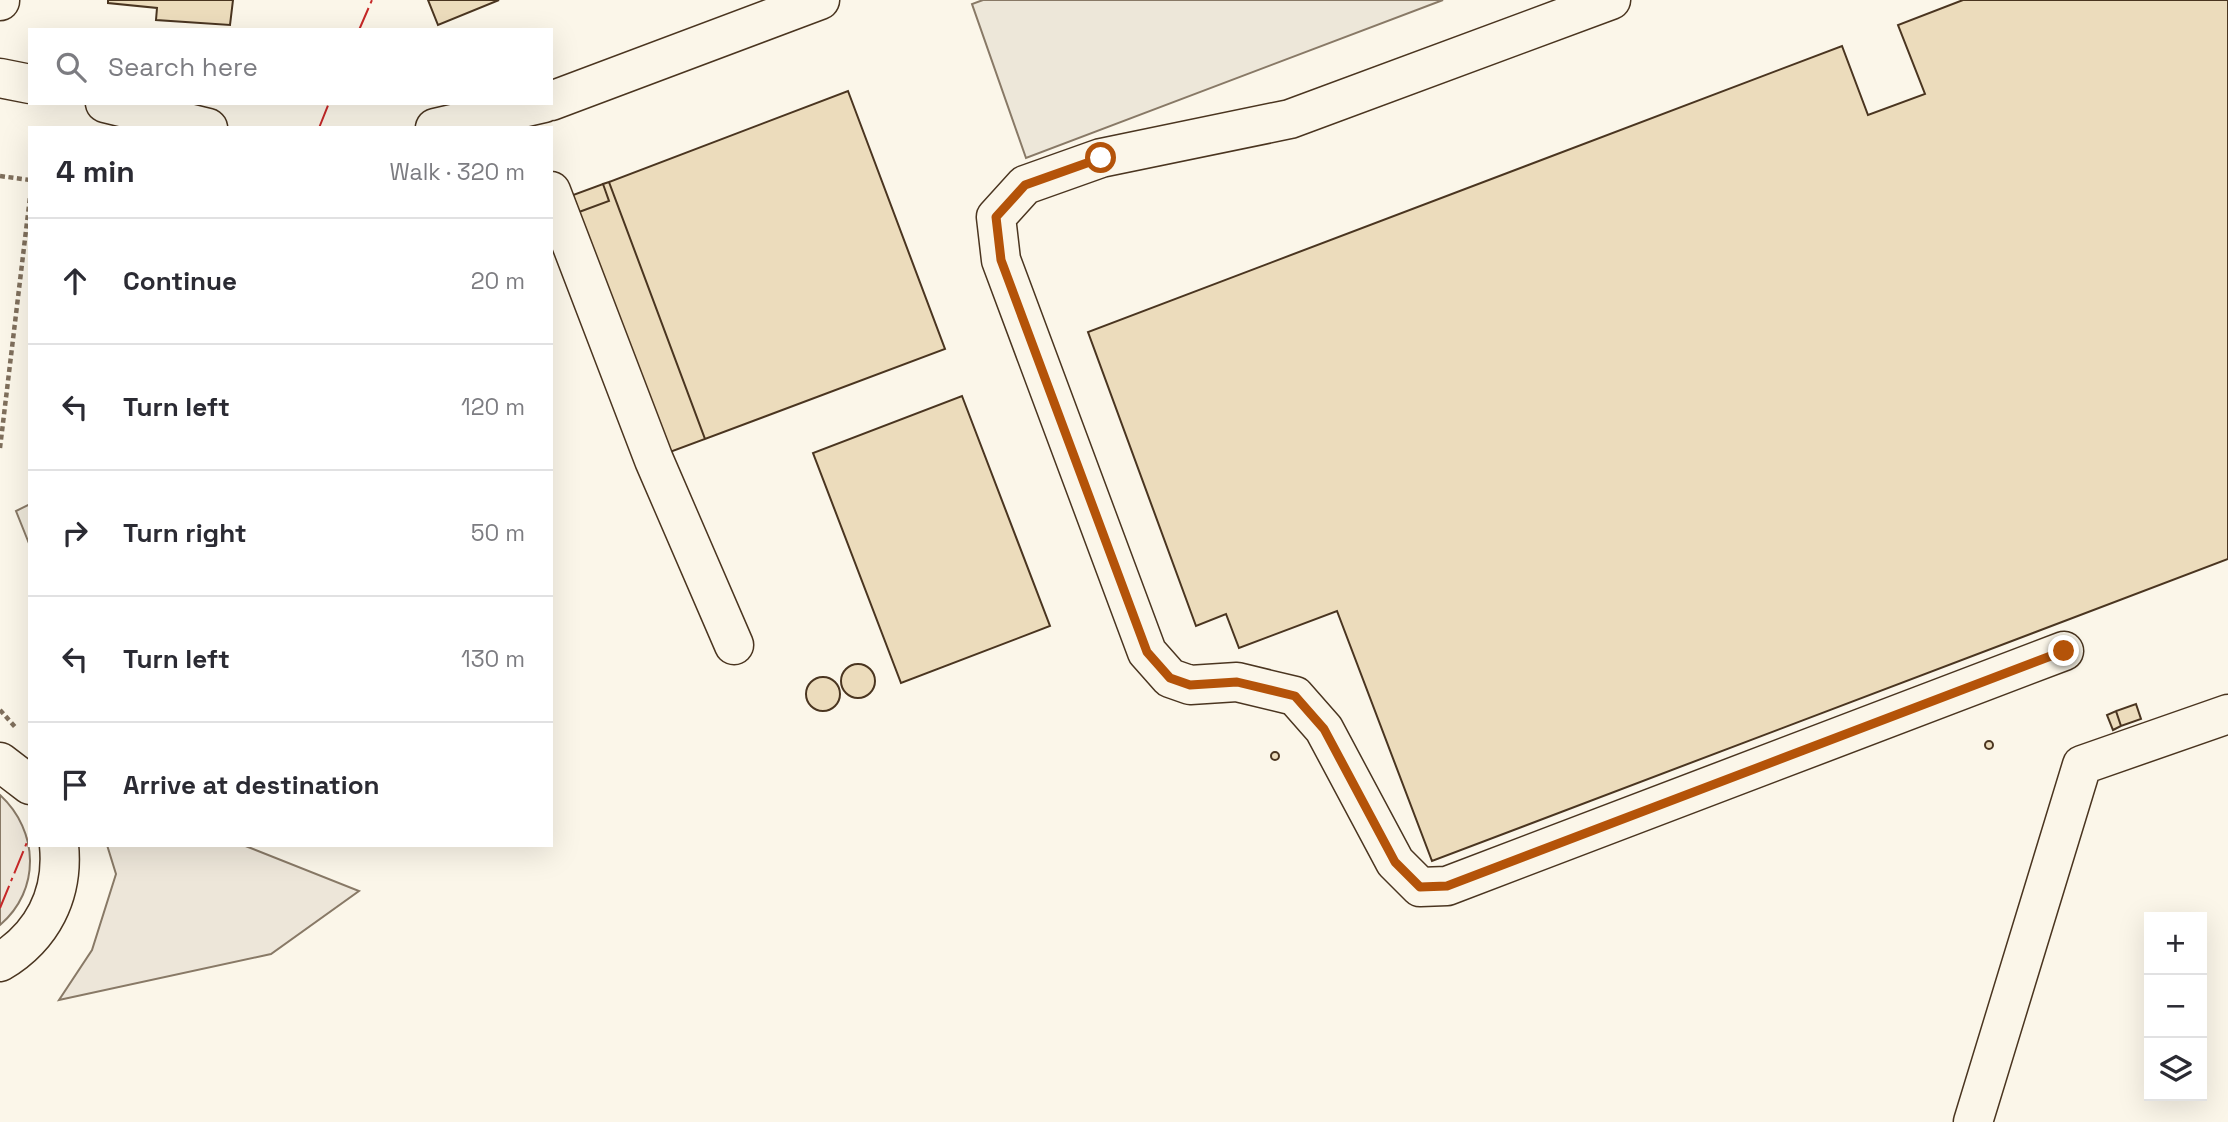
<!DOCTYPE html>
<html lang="en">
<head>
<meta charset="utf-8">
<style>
  body { margin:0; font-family:"Space Grotesk",sans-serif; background:#f2f2f3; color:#2b2b33 }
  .controls { position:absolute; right:21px; bottom:21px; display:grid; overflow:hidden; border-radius:0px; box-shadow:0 7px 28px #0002 }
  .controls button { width:63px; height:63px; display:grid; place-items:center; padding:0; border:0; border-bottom:2px solid #e1e1e2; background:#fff; color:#2b2b33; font:35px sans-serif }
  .stop { position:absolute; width:21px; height:21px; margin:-16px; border:5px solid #b45309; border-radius:50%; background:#fff }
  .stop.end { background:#b45309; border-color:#fff; box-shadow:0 2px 7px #0008 }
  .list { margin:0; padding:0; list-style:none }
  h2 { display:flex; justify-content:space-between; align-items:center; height:91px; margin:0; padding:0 28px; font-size:30px }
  h2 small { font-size:23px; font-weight:400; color:#7c7c81 }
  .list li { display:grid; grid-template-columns:46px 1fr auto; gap:21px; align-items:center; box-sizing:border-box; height:126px; padding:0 28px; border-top:2px solid #e1e1e2 }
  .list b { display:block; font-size:26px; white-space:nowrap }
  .list em { font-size:23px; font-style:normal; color:#7c7c81 }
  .icon { flex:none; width:38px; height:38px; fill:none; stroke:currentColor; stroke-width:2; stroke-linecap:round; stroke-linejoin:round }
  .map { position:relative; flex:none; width:2228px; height:1122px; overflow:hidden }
  .search { position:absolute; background:#fff; box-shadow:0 7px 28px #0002; left:28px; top:28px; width:525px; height:77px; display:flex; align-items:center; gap:18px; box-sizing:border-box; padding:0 24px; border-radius:0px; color:#7c7c81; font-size:26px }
  .panel { position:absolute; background:#fff; box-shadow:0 7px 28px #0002; left:28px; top:126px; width:525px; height:721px; border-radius:0px }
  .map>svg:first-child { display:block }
</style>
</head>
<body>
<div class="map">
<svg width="2228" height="1122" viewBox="0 0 2228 1122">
  <rect width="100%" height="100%" fill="#fbf6e9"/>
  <path fill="#ede6d9" stroke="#887966" stroke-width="2" d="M0,795C39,831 41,890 0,925Z
    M107,845H243L359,891L271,954L59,1000L92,950L116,874Z"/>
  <path fill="#ede7d9" stroke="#887966" stroke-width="2" d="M983,0H1443L1026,158L972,4Z
    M30,504V546L16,511Z"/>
  <path fill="#ecdcbc" stroke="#4a3520" stroke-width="2" d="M108,0H233L230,25L156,20L157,8L108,3Z
    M428,0H499L438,25Z
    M1963,0H2228V559L1432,861L1337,611L1239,648L1226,614L1196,626L1088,332L1842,46L1868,115L1925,94L1898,25Z
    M848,91L945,349L705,439L609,182Z
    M609,182L705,439L670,452L579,212L609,201L603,184Z
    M603,184L609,201L579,212L573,195Z
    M962,396L1050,626L901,683L813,453Z
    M841 681a17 17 0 1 1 34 0a17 17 0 1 1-34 0Z
    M806 694a17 17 0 1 1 34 0a17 17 0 1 1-34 0Z
    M2136,704L2141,719L2121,726L2116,711Z
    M2116,711L2121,726L2113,730L2107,715Z
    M1985 745a4 4 0 1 1 8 0a4 4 0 1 1-8 0Z
    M1271 756a4 4 0 1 1 8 0a4 4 0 1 1-8 0Z"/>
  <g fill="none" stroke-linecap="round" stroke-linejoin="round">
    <g stroke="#4a3520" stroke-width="41">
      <path id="minor" d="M1611,0L1290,119L1101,158L1025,185L996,217L1001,260L1147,652L1170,678L1190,685L1237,682L1295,696L1324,729L1395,862L1420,887L1447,886L2064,651
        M0,1V0
        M0,78L30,84
        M551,101L820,0
        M105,103L208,128
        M435,128L544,103
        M551,191L654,460L734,645
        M0,762L30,785
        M0,962C42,937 64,895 59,845
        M1973,1122L2082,765L2228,714"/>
    </g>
    <path stroke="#7f6f5c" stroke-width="4.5" stroke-dasharray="5 3.5" stroke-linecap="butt" d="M0,176L30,180
      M0,448L30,197
      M0,710L17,729"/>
    <use href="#minor" stroke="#fbf6e9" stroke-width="38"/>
    <path stroke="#c62828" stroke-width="2" stroke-dasharray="24 5 3.5 5" stroke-linecap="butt" d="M359,30L372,0
      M319,128L329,103
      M0,908L30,835"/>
  </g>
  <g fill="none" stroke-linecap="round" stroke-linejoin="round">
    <path stroke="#b45309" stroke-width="9" d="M1101,158L1025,185L996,217L1001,260L1147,652L1170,678L1190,685L1237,682L1295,696L1324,729L1395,862L1420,887L1447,886L2064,651"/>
  </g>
</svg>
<div class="controls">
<button>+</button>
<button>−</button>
<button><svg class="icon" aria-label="layers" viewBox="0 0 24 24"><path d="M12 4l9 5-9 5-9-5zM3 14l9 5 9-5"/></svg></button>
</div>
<div class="stop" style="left:1101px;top:158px"></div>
<div class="stop end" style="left:2064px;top:651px"></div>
<div class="search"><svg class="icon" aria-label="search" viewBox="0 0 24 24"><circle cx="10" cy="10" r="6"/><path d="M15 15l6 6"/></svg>Search here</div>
<section class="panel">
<h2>4 min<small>Walk · 320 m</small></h2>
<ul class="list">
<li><svg class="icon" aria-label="ahead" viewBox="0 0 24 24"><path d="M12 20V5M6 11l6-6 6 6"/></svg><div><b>Continue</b></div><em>20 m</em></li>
<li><svg class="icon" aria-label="left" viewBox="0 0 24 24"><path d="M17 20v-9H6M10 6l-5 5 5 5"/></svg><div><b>Turn left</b></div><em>120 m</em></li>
<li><svg class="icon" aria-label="right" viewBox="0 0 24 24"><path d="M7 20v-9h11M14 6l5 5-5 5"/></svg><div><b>Turn right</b></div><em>50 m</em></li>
<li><svg class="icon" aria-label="left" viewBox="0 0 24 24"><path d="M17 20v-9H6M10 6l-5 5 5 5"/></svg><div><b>Turn left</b></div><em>130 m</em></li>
<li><svg class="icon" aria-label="arrive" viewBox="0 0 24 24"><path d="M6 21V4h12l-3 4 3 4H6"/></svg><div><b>Arrive at destination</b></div></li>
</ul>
</section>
</div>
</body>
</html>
